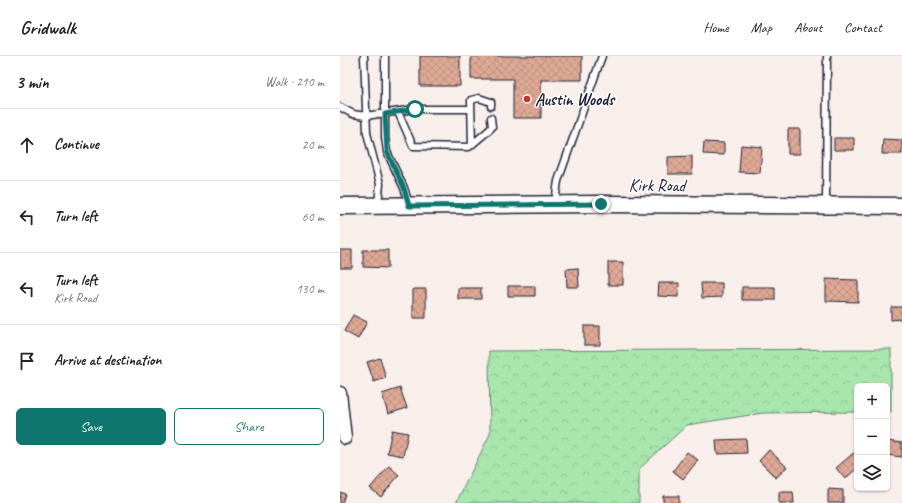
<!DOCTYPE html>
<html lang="en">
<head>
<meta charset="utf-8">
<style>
  body { margin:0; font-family:Caveat,sans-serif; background:#f2f2f2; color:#222 }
  .controls { position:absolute; right:12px; bottom:12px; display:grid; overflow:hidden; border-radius:6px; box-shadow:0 1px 3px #0004 }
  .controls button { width:36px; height:36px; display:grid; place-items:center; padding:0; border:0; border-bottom:1px solid #e0e0e0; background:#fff; color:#222; font:20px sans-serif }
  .stop { position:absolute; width:12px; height:12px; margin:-9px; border:3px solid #0f766e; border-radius:50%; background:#fff }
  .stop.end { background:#0f766e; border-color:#fff; box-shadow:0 1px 4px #0008 }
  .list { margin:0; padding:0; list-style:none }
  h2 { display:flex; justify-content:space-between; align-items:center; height:52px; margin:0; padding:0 16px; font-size:17px }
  h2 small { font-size:13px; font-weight:400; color:#767676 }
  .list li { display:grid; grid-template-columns:26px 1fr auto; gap:12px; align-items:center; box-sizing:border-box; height:72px; padding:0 16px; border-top:1px solid #e0e0e0 }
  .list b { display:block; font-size:15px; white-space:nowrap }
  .list p { margin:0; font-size:13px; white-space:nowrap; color:#767676 }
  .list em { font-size:13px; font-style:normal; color:#767676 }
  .actions { display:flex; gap:8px; padding:12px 16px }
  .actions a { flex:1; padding:9px 0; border:1px solid #0f766e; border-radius:6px; text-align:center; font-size:14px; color:#0f766e }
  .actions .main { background:#0f766e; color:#fff }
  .icon { flex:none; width:22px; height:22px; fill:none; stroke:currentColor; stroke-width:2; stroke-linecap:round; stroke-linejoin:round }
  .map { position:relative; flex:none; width:562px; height:447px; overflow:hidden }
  header { display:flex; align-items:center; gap:24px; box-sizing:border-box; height:56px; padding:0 20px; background:#fff; border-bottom:1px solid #e0e0e0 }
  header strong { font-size:19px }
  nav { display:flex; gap:22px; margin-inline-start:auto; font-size:14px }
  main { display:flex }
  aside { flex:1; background:#fff }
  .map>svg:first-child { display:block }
</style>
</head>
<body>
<header>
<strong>Gridwalk</strong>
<nav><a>Home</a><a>Map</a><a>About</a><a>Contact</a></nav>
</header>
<main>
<aside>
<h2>3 min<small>Walk · 210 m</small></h2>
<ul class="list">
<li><svg class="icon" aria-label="ahead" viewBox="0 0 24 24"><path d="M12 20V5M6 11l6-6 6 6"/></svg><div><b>Continue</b></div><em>20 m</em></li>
<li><svg class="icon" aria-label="left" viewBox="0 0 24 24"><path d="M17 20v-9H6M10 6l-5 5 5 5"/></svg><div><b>Turn left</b></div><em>60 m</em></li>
<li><svg class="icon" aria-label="left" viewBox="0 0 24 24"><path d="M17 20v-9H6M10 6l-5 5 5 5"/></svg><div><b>Turn left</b><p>Kirk Road</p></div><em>130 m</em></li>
<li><svg class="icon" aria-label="arrive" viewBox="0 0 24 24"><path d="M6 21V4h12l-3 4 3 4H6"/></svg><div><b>Arrive at destination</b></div></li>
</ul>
<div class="actions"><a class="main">Save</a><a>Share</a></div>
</aside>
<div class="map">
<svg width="562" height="447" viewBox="0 0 562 447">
  <defs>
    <pattern id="forest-crowns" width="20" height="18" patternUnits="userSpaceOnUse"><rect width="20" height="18" fill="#a8e6ad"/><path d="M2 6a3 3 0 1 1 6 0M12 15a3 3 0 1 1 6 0" fill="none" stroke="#90c596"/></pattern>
    <pattern id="building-cross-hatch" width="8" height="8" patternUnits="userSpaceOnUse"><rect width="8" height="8" fill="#dea895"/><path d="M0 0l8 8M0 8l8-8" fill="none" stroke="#be9081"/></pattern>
  </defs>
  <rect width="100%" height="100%" fill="#f8eeea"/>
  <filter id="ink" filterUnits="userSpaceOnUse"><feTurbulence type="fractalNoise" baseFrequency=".025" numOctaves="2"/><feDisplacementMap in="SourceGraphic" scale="8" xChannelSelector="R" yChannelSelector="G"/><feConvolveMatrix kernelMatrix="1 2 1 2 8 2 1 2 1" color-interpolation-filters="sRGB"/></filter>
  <g filter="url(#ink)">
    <path fill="url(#forest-crowns)" stroke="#658474" d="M551,293V356H547V330H517V356L423,357L347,369L299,413V447H116L150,378L149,295Z"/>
    <path fill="url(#building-cross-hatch)" stroke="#22223b" d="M80,0H120V30H80Z
      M131,0H242V24H201V62H173V23H131Z
      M448,73H460V98H448Z
      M494,82H514V94H494Z
      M543,83L562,84V98H542Z
      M364,86L384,87V99L363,98Z
      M401,89L422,91L420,117L399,116Z
      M352,100V118H328V101Z
      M0,194H12V212H0Z
      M23,194H48V212L23,211Z
      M268,206H283V229H268Z
      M238,212L239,231H227L226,213Z
      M486,223L518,224V246L486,245Z
      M319,227H339L338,241L318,240Z
      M361,227H382V241L362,242Z
      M168,230H195V240H168Z
      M402,231H435V244H402Z
      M118,232H141V243H118Z
      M73,233H86V262H73Z
      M551,251H562V263L551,264Z
      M13,259L27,266L18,283L4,275Z
      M244,270H260V289H244Z
      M40,302L46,322L34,326L27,306Z
      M60,332L67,352L48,358L42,338Z
      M52,374L68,377L63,400L47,397Z
      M406,383L407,397L377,398L376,384Z
      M547,385L562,387V401L547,399Z
      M429,394L447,411L436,422L419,405Z
      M517,394V412L505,423L496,412Z
      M347,396L358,404L343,423L333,415Z
      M49,410L59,419L41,441L30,432Z
      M488,433L503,434V447H488Z
      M0,436L5,438L2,447H0Z
      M439,436H453L454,447H439Z
      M323,440H339V447H323Z"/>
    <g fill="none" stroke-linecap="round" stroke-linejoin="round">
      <g stroke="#22223b" stroke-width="9">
        <path id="lane" d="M24,0L27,77L40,128L38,148
          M45,0V81L47,96L64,132L69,148
          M0,51L13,58L25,60L75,53H131
          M58,56L73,90L129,91L148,75L152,71L151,62
          M132,89L131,44L139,42L151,46V50
          M219,148L216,139L218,125L262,0
          M486,149L487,0"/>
      </g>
      <g stroke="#22223b" stroke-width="15">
        <path id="street" d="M0,337L5,382"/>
      </g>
      <g stroke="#22223b" stroke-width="19">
        <path id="secondary" d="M0,150L261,148L562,150"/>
      </g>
      <use href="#lane" stroke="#fff" stroke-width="6"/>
      <use href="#street" stroke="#fff" stroke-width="12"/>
      <use href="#secondary" stroke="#fff" stroke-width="16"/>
    </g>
  </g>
  <g fill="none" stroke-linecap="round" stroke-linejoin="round" filter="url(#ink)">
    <path stroke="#0f766e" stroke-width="5" d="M75,53L45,58L47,96L64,132L69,150L261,148"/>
  </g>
  <circle fill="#c8321e" stroke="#fff" stroke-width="1.5" cx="187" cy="43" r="4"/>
  <g text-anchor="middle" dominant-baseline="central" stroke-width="3" stroke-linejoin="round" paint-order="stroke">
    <g font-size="17" font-weight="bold" fill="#22223b" stroke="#fff" text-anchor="start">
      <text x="195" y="43">Austin Woods</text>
    </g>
    <g font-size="17" fill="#22223b" stroke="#fff">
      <text x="317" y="129">Kirk Road</text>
    </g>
  </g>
</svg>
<div class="controls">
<button>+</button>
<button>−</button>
<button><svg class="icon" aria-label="layers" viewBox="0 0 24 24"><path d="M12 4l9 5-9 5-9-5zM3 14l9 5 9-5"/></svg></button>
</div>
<div class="stop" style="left:75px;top:53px"></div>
<div class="stop end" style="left:261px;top:148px"></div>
</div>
</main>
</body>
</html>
